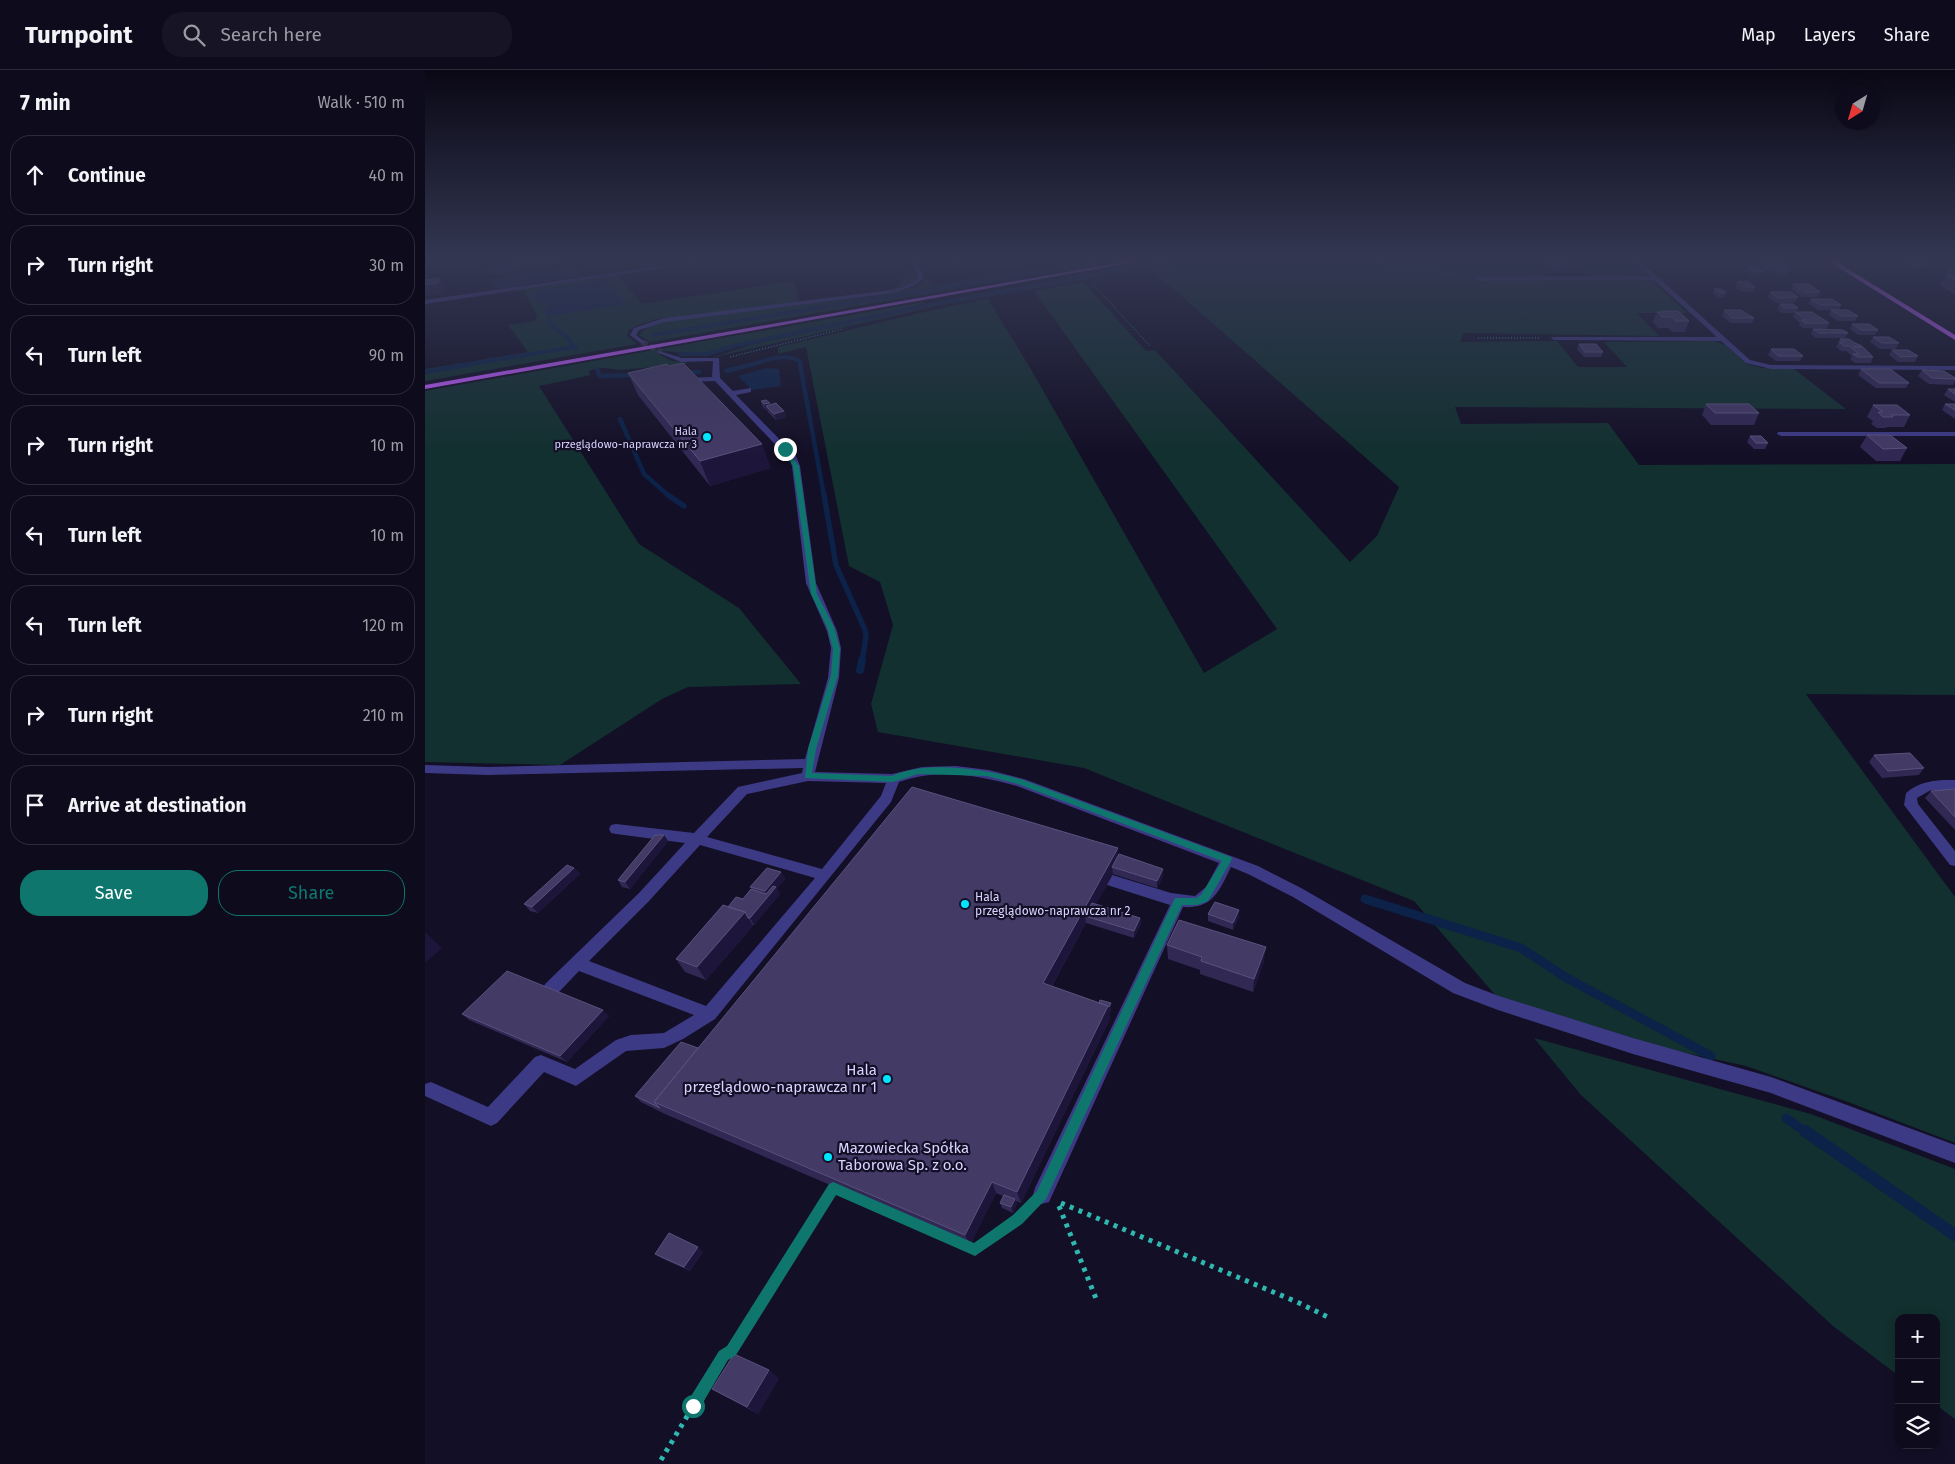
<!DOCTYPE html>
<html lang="en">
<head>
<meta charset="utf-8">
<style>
  body { margin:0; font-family:"Fira Sans",sans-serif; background:#171425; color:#f1f3f6 }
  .controls { position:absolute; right:15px; bottom:15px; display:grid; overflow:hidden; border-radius:10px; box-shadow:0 2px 12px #0003 }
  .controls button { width:45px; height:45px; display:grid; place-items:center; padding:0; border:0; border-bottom:1px solid #2e2b3b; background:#0e0b1c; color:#f1f3f6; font:25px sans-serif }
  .compass { position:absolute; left:1410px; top:15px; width:45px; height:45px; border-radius:50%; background:#0e0b1c; box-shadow:0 2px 12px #0003; rotate:217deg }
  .stop { position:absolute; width:15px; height:15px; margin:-11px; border:4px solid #0f766e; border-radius:50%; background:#fff }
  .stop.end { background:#0f766e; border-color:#fff; box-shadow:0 1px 5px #0008 }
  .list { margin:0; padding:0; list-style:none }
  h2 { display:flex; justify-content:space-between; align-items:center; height:65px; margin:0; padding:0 20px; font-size:21px }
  h2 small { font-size:16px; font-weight:400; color:#9b9ba3 }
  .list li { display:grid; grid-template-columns:32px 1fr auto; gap:15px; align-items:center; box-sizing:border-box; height:80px; margin:0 10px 10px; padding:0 10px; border:1px solid #2e2b3b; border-radius:20px }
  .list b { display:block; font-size:19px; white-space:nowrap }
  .list em { font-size:16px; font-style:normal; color:#9b9ba3 }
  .actions { display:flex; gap:10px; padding:15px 20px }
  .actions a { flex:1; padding:11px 0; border:1px solid #0f766e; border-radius:20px; text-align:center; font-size:18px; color:#0f766e }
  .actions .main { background:#0f766e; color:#fff }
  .icon { flex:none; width:28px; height:28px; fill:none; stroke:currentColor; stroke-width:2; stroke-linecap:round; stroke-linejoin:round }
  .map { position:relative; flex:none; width:1530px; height:1394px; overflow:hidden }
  header { display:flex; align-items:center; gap:30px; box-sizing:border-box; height:70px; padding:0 25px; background:#0e0b1c; border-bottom:1px solid #2e2b3b }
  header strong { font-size:24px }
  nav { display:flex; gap:28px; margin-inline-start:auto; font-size:18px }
  .search { width:350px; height:45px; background:#171425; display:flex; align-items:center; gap:12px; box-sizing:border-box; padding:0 18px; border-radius:20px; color:#9b9ba3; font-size:19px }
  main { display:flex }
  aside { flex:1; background:#0e0b1c }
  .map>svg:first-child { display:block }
</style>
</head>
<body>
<header>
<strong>Turnpoint</strong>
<div class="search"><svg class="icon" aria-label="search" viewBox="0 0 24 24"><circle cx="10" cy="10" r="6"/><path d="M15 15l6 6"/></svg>Search here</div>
<nav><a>Map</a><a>Layers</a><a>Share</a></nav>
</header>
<main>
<aside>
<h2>7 min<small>Walk · 510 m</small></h2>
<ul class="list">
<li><svg class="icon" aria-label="ahead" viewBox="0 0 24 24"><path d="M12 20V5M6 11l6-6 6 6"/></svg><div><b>Continue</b></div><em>40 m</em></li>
<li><svg class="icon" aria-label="right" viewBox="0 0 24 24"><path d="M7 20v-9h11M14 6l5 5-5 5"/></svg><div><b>Turn right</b></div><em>30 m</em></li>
<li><svg class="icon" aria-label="left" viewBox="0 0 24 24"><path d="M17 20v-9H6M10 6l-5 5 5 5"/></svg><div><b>Turn left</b></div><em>90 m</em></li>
<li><svg class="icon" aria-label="right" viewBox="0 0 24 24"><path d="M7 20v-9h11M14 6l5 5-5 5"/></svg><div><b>Turn right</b></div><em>10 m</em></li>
<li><svg class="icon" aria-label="left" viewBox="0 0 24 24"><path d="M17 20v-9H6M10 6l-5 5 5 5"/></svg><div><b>Turn left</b></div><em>10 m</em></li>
<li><svg class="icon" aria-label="left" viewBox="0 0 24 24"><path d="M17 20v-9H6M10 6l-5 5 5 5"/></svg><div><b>Turn left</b></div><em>120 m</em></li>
<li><svg class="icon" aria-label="right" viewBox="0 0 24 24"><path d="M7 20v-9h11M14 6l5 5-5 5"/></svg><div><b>Turn right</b></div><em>210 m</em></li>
<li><svg class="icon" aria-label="arrive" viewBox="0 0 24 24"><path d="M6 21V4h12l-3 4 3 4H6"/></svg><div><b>Arrive at destination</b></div></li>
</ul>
<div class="actions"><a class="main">Save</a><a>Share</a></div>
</aside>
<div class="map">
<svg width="1530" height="1394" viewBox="0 0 1530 1394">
  <rect width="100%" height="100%" fill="#130f26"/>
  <path fill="#12302f" d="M479,191H484L490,208L489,211L477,219L472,217L483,199Z
    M749,191H761L512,236L286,288L325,275L465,244Z
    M774,191H1109L1123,207L1053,208L1051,210H1218L1228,212L1262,243H1212L1234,266L1038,263L1035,272L1132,271L1153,297H1202L1179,272L1288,271L1300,275L1322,294L1337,298L1369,299L1421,339L1030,337L1036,354L1183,353L1214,395L1530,394V625L1381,624L1530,827V1073L1423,1032L1321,996L1243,979L1071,926L989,831L659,698L453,662L446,634L468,555L455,512L424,496L381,277L353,284V277L512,239L563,229L607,301L779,603L852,559L609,221L658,212L721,281L730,280L925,492L952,466L974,417L727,200Z
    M1146,191H1208L1221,203L1211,206H1162Z
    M1217,191H1381L1388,196L1223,197Z
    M651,192L653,194L476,224L478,225L598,207L225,272L214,265C222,254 238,252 250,249L463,225L493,216L504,208L508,216Z
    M192,205L217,234L369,211L374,233L236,248L213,255L204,260L202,266L212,274L0,311V299L103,282L83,255L110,251L112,245L99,222L88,221Z
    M499,232V234L312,274L282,284L269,285L241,281L231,283L247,291L262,292L261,294L196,300L178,298L168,299L163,302L166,305L114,316L214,474L314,538L376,614L263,617L237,629L135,695L0,692V321Z
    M1109,968L1386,1044L1530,1099V1349L1511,1335V1248H1474V1306L1408,1256L1156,1025Z"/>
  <path fill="#0c2248" d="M88,191H140L141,192L138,195L70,204H62L58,200L72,193Z
    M147,196L153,198L158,205L74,219L69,216L67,209Z
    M181,210L200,233L198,235L122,246L119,241L127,235L116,234L110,228L108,221L112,220Z
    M342,298L354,299L356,316L327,320L313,306Z"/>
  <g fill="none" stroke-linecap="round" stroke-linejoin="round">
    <path stroke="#0c2248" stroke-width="4" d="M124,250L128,257L141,266L151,279
      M228,265L679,191
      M255,284H282L309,276L504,235L743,191
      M40,295L149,277
      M324,295C339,292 362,281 375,292L376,295"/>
    <path stroke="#0c2248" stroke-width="4.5" d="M375,294L399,426
      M172,299L175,306L213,305
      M301,301L329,294
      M0,302L47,294
      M257,303L274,302
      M195,349L219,404L244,426"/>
    <path stroke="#0c2248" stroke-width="5.5" d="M243,425L259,436
      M399,425L411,495L440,560L441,567L437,591"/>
    <path stroke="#0c2248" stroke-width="8" d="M435,600L437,590"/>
    <path stroke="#0c2248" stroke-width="9" d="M940,829L1096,878L1140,907L1286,986
      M1361,1048L1382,1063"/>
    <path stroke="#0c2248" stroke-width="12" d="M1380,1061L1530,1165"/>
    <path stroke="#312d47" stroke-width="6" stroke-dasharray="6 3" stroke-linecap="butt" d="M217,272L236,282"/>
    <path stroke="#2fb8b0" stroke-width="1" stroke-dasharray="1 2" stroke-linecap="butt" d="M940,191L1038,206
      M725,199L769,191
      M667,213L726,277
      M1053,268H1115
      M305,287L418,259"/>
    <path stroke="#2fb8b0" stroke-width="5" stroke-dasharray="4 5.5" stroke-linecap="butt" d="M408,1118L550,1180L592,1150L603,1139
      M636,1133L872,1232L905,1248
      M634,1136L672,1231
      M236,1390L298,1286L306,1280L409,1117"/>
    <path fill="#3d3a85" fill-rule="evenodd" d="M271,191H285L0,234V230Z
      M485,191H491L498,203V209L488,216L469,223L240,252L214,260L211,265L220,272L217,274L205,265L209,258L239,248L466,220L480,216L492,208V203Z
      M1209,191H1215L1325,290L1346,295L1530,296V300L1346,299L1321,293L1296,271L1129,270L1126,268L1127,267H1292L1229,210L1053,211L1050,209L1053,207L1225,206Z
      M234,281L257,288H294L295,308L308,321L326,318V322L311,325L371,386L375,396L391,513L412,561L416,578L414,608L390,702L467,704L497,697L531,696L564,700L599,709L833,796L878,819L1040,913L1074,926L1208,968L1346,1007L1530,1075V1093L1346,1023L1208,984L1073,940L1028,923L868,827L823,804L806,797C794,821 788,839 758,837L624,1132L617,1134L610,1132L608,1125L610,1118L745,835L679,814L677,810L679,806L684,804L746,823L770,826L781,817L794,793L592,716C554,705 512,698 474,712L466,732L290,949L258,969L239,978L201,981L151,1016L119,1002L72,1053L66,1056L0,1026V1014L6,1012L63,1037L110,987L116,985L150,999L191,970L206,965L239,963L269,945L154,901L132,924L126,926L120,924L118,919L120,914L214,823L260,773L191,764L186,763L184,759L186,755L191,754L269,763L313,717L377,703L378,698L63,705L0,703V695L63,697L380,689L403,608L406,578L402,561L381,513L367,396L364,389L290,311L257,312L253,310L257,308L287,307L288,291L256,292L234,283ZM383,711L461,713L456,726L397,799L282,767L322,724ZM275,775L390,808L281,936L164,891L224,831Z
      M1353,362H1530V366H1356L1352,364Z
      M1524,710H1530V720H1506L1492,728L1493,734L1530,781V796L1525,795L1479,735L1481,723C1494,712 1508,710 1524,710Z"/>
    <path fill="#c25bff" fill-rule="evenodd" d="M704,191H716L0,319V315Z
      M1403,191H1410L1530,265V270Z"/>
  </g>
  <path fill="#312854" d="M1115,191H1148L1147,197H1138L1137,200L1124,201Z
    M1475,191H1495L1502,195L1499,199H1483L1474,194Z
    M1340,193L1365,200L1362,205H1352L1338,198Z
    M1322,196L1339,201L1337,205L1327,206L1320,201Z
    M1523,198H1530V225L1515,215L1521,205H1525L1521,203Z
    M1312,212L1330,217L1328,222H1318L1310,217Z
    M1368,214L1395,222L1393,227H1377L1366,219Z
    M1289,219L1301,222L1299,227L1293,228L1288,224Z
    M1345,222L1373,227L1370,232L1351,233L1343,227Z
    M1386,229L1416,235L1414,240L1433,246L1430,251H1413L1404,245L1406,240H1393L1384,234Z
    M1355,234L1373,238L1371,242L1404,253L1401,259L1378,258L1374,255L1375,253L1368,247L1370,243H1357L1352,239Z
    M1299,240L1329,248L1327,253H1305L1297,246Z
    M1237,241L1264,251L1260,262H1247L1243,258H1233L1228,252L1232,242H1236Z
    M1427,254L1453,260L1450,265H1433L1425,259Z
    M1388,259L1423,263L1420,268H1391L1386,264Z
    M1448,267L1474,273L1471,279H1455L1445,272Z
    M1415,269L1430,273L1436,277L1448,287L1446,293H1430L1425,289L1427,286L1421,281H1416L1411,277Z
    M1154,274L1178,282L1176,287H1159L1152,279Z
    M1346,279L1378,286L1375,291H1351L1343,285Z
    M1467,280L1493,286L1490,292H1473L1464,285Z
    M1436,299L1484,313L1481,318H1451L1433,305Z
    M1497,300L1530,308V311L1528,315L1504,314L1493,306Z
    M203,303L346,398L285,416L213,325Z
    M1523,319H1530V332L1519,325Z
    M336,331L345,333L346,335L359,341L361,347L351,350L343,342L342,340H341L338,337Z
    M1281,334L1334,343L1329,355H1286L1277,345Z
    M1520,334H1530V349L1517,340Z
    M1448,335L1485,345L1479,357H1462L1461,358H1452L1446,354L1448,351L1442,347Z
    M1442,365L1482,378L1475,391H1451L1435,377Z
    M1325,366L1343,373L1340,379H1329L1322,372Z
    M1449,685L1499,698L1494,705L1457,708L1444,692Z
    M1530,719V760L1500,728L1506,721Z
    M239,765L243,771L205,819L197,817L193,810Z
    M694,784L738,806L732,818L688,804L671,834L715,848L716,854L709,868L661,853L627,916L674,933H686V940L684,944L685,949L596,1133L591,1131L592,1134L588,1143L577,1138L575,1133L578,1126L571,1123L545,1175L240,1044L216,1032L210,1026L273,978Z
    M149,798L155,804L113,843L105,841L99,834Z
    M356,802L360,809L352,818L355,824L329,855H327L328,856L281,910L260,902L251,889L303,837L318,829L327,819L325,817Z
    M783,844L814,847L808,860L783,851Z
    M742,875L839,891L828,922L775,904V900L743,889Z
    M37,944L184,946L142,992L44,950Z
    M278,1182L265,1201L236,1188L230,1184Z
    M354,1308L333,1344L287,1319Z"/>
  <path fill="#1d163a" d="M219,191H230L219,193Z
    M536,192L537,197L528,198L527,193Z
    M14,208L19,218V223L0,226V215Z
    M345,333L347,338L341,336L342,340H341L339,334Z
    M359,341L361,347L351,350L349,344Z
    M337,374L346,398L285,416L275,391Z
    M239,765L243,771L205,819L200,812Z
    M693,778L694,791L687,797L688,804L664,847L660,846L661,853L621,926L618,913Z
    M149,798L155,804L113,843L107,837Z
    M738,799V806L732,818V811Z
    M356,802L360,809L352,818L355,824L329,855L325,848L343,827L340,821Z
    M814,840V847L808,860V853Z
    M320,842L328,856L281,910L272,897Z
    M715,848L716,854L709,868V861Z
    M0,862L17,878L0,893Z
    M841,877L839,891L828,922L829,909Z
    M686,933V940L684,944L685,949L596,1133L592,1122L683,936Z
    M178,940L184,946L142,992L135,986Z
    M567,1112L571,1123L545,1175L540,1165Z
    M590,1129L592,1134L588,1143L586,1137Z
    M273,1177L278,1182L265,1201L259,1197Z
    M344,1300L354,1308L333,1344L322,1337Z"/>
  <path fill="#433a66" stroke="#5a527e" d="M526,191H535L536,192L527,193Z
    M1479,191H1495L1502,195H1486Z
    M1340,193H1355L1365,200H1354Z
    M1322,196H1332L1339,201H1329Z
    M1523,198H1530V201Z
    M1521,205H1530V211Z
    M14,208L13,213L0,215V210Z
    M1322,211L1330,217H1320L1312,212Z
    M1368,214H1384L1395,222H1379Z
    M1289,219H1295L1301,222L1295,223Z
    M1345,222H1366L1373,227L1353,228Z
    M1386,229H1407L1416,235H1395Z
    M1355,234H1368L1373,238H1359Z
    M1299,240H1316L1329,248H1307Z
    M1406,240H1423L1433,246H1416Z
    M1237,241H1253L1264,251H1251L1247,247H1237L1232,242H1238Z
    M1370,242H1387L1404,253H1380L1376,250H1381Z
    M1427,254H1444L1453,260H1436Z
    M1388,259L1418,260L1423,263H1394Z
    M1448,267H1464L1474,273H1457Z
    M1415,269H1424L1430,273L1437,276L1428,277H1438L1448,287H1433L1428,284H1434L1424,276H1419L1414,272H1419Z
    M1154,274H1171L1178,282H1160Z
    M1346,279H1369L1378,286H1353Z
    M1467,280H1483L1493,286L1476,287Z
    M258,293L337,374L275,391L203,303L242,294L244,296Z
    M1436,299H1465L1484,313H1454Z
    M1497,300L1519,301L1530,308V309L1507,308Z
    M1523,319H1530V324Z
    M341,330L345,333L339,334L336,331Z
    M351,333L359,341L349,344L341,336Z
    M1281,334H1324L1334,343H1290Z
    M1520,334H1530V340Z
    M1448,335H1472L1485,345H1466L1468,347H1458L1453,342H1458Z
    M1442,365H1465L1482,378L1458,379Z
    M1325,366H1336L1343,373H1331Z
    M1485,683L1499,698L1463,701L1449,685Z
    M487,717L693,778L618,913L683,936L592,1122L567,1112L540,1165L229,1032Z
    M1530,719V747L1506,721Z
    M230,765H239L200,812L193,810Z
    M694,784L738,799L732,811L687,797Z
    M142,795L149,798L107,837L99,834Z
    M342,798L356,802L340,821L325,817Z
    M348,816L351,817L325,848H323L320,842L303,837L311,827L318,829L326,819L341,824Z
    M790,832L814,840L808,853L783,844Z
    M667,833L715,848L709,861L660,846Z
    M298,835L320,842L272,897L251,889Z
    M754,850L841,877L829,909L776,891L777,887L742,875Z
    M82,901L178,940L135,986L37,944Z
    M675,930L686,933L684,937L683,936L674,933Z
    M256,972L273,978L229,1032L235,1038L210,1026Z
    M579,1125L590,1129L586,1137L575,1133Z
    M244,1163L273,1177L259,1197L230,1184Z
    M309,1284L344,1300L322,1337L287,1319Z"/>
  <linearGradient id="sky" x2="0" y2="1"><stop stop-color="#0a0815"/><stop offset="0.49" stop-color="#333752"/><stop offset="1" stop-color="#333752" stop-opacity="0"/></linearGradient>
  <rect width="1530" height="386" fill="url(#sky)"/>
  <path fill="#0f766e" d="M360,378L374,396L392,524L409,557L415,579L413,605L391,679L387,703L467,706C501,690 561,699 598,710L806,787L807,789L783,831L772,835H757L621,1129L597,1154L550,1186L411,1125L311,1285L303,1290L273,1341L268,1343L263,1341L261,1336L263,1331L294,1281L302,1276L404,1114L408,1112L549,1173L588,1145L612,1121L750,828H771L776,825L797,791L593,714L562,706L493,704L468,712L380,708L383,679L406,605L408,579L402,557L386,524L368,396L358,379Z"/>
  <g fill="#00e5ff" stroke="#130f26" stroke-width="2">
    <circle cx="282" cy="367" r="5"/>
    <circle cx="540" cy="834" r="5"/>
    <circle cx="462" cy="1009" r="5"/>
    <circle cx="403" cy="1087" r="5"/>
  </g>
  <g text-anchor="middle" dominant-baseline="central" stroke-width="4.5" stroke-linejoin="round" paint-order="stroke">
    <g font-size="11" fill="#d9d4ff" stroke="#130f26" text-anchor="end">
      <text x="272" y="361">Hala<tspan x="272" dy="13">przeglądowo-naprawcza nr 3</tspan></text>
    </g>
    <g font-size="12" fill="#d9d4ff" stroke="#130f26" text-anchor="start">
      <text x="550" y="827">Hala<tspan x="550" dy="14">przeglądowo-naprawcza nr 2</tspan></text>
    </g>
    <g font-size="15" fill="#d9d4ff" stroke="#130f26" text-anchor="end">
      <text x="452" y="1000">Hala<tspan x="452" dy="17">przeglądowo-naprawcza nr 1</tspan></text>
      <text x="413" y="1078" text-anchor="start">Mazowiecka Spółka<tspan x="413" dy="17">Taborowa Sp. z o.o.</tspan></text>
    </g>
  </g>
</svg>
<div class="controls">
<button>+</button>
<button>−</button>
<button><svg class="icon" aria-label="layers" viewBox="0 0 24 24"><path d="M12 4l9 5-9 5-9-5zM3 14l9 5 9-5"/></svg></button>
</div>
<svg class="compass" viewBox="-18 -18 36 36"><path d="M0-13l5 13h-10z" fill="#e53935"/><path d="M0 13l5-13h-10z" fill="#9b9ba3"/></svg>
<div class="stop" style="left:268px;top:1336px"></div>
<div class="stop end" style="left:360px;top:379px"></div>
</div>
</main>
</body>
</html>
